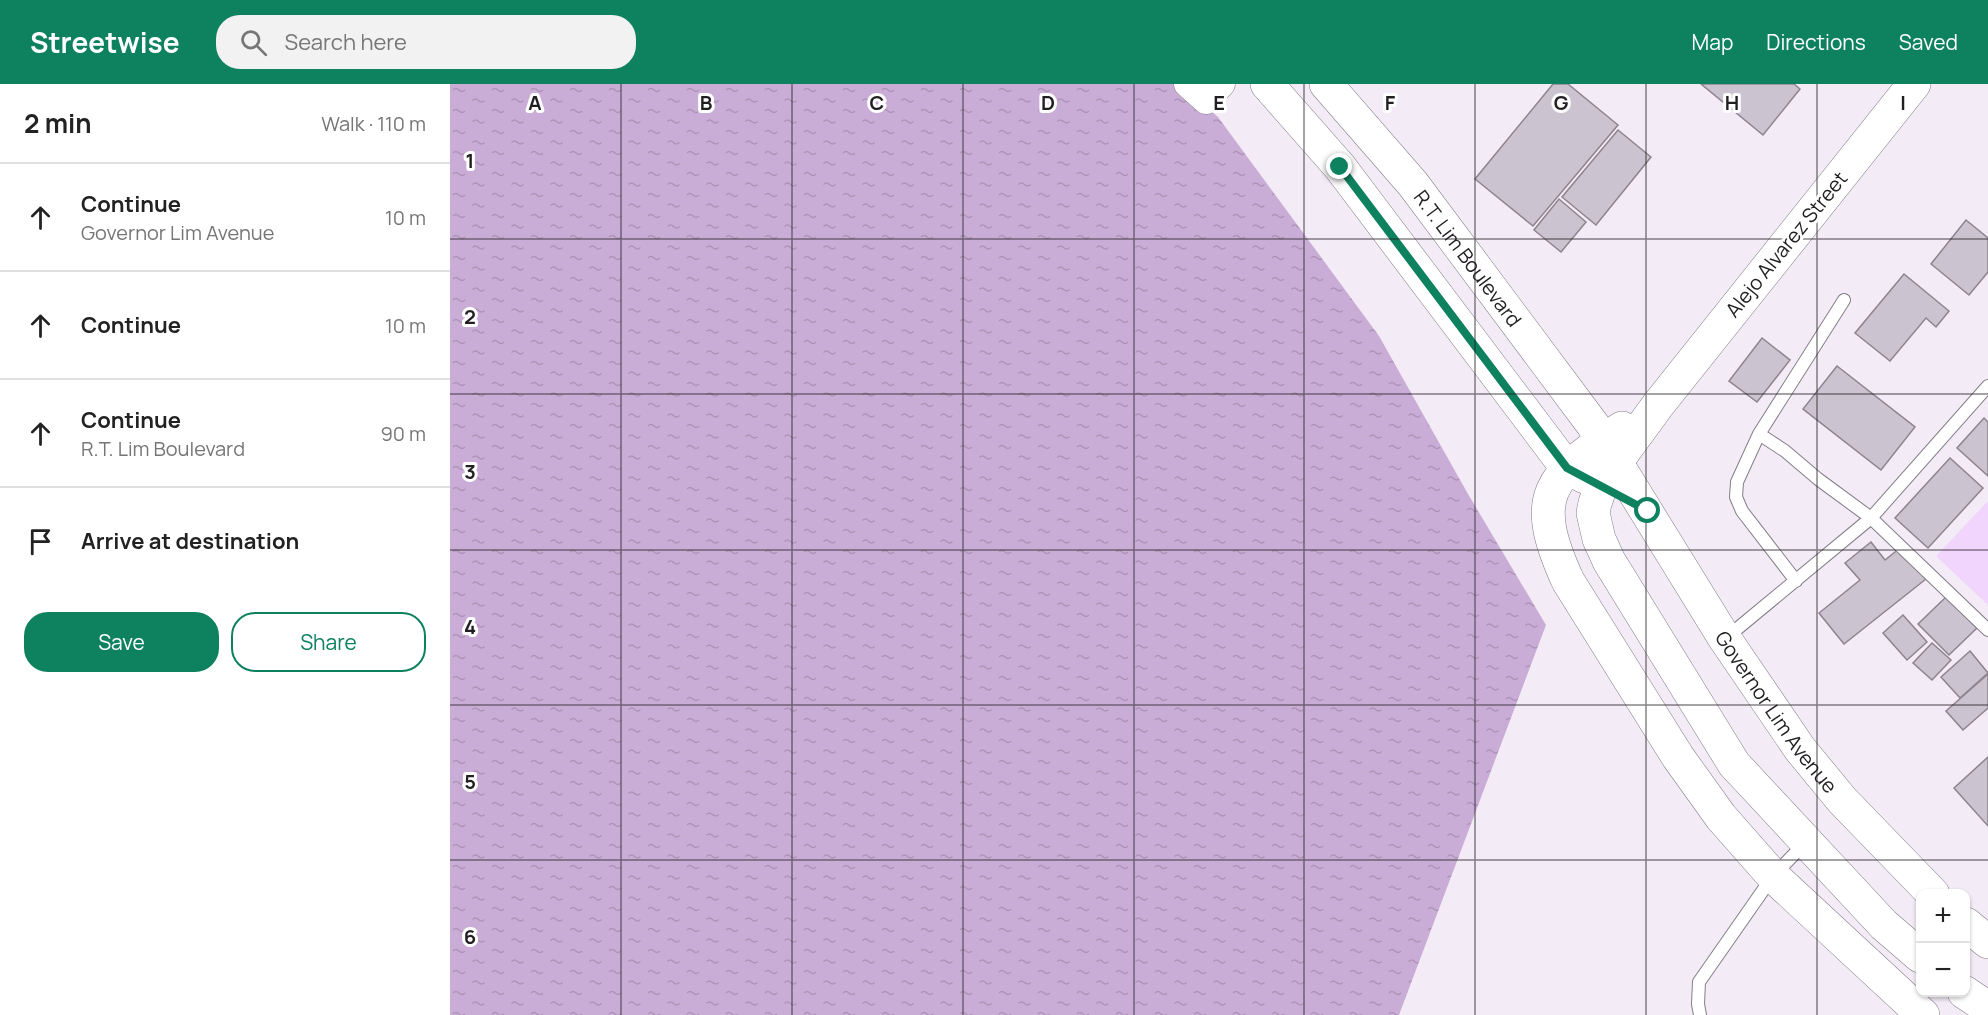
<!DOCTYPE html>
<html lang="en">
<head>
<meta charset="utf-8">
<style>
  body { margin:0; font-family:Manrope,sans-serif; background:#f2f2f2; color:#222 }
  .controls { position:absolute; right:18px; bottom:18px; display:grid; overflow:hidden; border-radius:12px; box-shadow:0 2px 4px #0004 }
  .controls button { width:54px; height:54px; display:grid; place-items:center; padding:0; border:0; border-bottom:2px solid #e0e0e0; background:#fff; color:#222; font:30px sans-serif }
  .stop { position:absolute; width:18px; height:18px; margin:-14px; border:4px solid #0e815f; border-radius:50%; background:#fff }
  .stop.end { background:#0e815f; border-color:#fff; box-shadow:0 2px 6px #0008 }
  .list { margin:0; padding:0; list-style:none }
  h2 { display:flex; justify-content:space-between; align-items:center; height:78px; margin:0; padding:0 24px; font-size:26px }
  h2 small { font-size:20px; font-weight:400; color:#767676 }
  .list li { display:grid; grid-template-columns:39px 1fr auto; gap:18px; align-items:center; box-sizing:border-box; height:108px; padding:0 24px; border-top:2px solid #e0e0e0 }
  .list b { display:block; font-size:22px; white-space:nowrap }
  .list p { margin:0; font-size:20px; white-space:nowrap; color:#767676 }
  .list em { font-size:20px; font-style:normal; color:#767676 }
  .actions { display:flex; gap:12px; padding:18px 24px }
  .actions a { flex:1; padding:14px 0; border:2px solid #0e815f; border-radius:24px; text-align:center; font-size:21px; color:#0e815f }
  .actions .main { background:#0e815f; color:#fff }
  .icon { flex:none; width:33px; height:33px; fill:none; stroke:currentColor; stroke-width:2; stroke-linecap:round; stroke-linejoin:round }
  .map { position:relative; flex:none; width:1538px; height:931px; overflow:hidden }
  header { display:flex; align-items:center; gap:36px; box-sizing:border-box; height:84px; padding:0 30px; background:#0e815f; color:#fff }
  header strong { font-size:28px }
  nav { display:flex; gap:33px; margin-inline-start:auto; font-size:21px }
  .search { width:420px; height:54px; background:#f2f2f2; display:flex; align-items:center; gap:15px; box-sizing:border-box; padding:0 21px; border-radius:24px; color:#767676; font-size:22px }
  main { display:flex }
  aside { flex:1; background:#fff }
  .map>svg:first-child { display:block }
</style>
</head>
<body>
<header>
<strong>Streetwise</strong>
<div class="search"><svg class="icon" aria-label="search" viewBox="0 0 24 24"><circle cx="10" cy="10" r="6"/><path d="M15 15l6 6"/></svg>Search here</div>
<nav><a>Map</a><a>Directions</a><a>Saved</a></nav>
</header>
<main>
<aside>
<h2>2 min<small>Walk · 110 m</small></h2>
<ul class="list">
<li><svg class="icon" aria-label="ahead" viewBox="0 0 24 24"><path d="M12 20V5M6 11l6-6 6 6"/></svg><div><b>Continue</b><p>Governor Lim Avenue</p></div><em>10 m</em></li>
<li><svg class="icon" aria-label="ahead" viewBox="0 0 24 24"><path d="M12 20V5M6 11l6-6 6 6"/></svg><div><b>Continue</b></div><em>10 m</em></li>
<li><svg class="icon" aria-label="ahead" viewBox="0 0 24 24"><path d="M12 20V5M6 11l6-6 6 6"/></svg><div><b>Continue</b><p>R.T. Lim Boulevard</p></div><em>90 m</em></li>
<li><svg class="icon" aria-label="arrive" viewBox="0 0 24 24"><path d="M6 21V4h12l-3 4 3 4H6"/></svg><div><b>Arrive at destination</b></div></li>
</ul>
<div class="actions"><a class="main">Save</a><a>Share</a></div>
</aside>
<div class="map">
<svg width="1538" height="931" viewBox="0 0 1538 931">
  <defs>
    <pattern id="water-ripples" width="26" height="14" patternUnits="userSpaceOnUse" patternTransform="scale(1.5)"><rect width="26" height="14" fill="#caadd6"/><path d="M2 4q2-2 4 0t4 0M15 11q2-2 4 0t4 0" fill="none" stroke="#ad94b7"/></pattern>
  </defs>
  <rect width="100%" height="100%" fill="#f3ebf6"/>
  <path fill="#f1d5fc" d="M1537,418H1538V521L1486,472Z"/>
  <path fill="url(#water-ripples)" d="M0,0H731L768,33L929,252L1018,410L1096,541L949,931H0Z"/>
  <path fill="#cbc3cf" stroke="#8c848f" stroke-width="1.5" d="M1103,0H1118L1168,41L1083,142L1025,95Z
    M1251,0H1344L1350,5L1313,51Z
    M1168,46L1201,73L1146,141L1112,113Z
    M1109,115L1136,138L1111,168L1084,146Z
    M1516,136L1538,154V188L1519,211L1481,180Z
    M1454,190L1499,227L1486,243L1476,234L1440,277L1405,249Z
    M1312,254L1340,276L1307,318L1279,297Z
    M1387,282L1465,343L1431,386L1353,325Z
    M1534,334L1538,338V392L1507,364Z
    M1500,374L1533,404L1478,464L1445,434Z
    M1421,458L1435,476L1450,464L1476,495L1394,560L1369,529L1410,496L1395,479Z
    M1496,513L1527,544L1499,571L1468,540Z
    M1453,531L1477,558L1457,576L1433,549Z
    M1482,559L1501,576L1482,596L1463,579Z
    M1520,567L1538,589L1510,614L1491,593Z
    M1538,590V624L1513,646L1496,627Z
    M1538,673V742L1504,704Z"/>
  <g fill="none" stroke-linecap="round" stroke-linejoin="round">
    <g stroke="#857d88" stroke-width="14">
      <path id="lane" d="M1309,350L1335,367L1368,395L1421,434L1538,546
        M1346,497L1292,427L1286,413L1287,398L1309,350L1394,216
        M1276,554L1421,434L1538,302
        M1250,931L1248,920L1249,898L1323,792L1356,758"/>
    </g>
    <g stroke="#857d88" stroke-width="27">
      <path id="street" d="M737,0L756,17L772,0"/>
    </g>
    <g stroke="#857d88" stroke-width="34">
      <g id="secondary">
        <path d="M817,0L890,83L1117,384L1135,393"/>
        <path id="s1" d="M876,0L963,100L1143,341L1275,555L1350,665L1392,716L1483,810"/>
        <path d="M1464,0L1208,321L1167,377L1151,402L1145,419L1143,429L1149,455L1159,477L1284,680L1434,841L1470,872"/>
        <path d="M1172,344C1098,392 1079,412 1118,497L1228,673L1271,733L1323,792L1473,931"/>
        <path d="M1516,840L1538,858"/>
        <path d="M1514,908L1538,924"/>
      </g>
    </g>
    <use href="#lane" stroke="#fff" stroke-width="12"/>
    <use href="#street" stroke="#fff" stroke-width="26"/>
    <use href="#secondary" stroke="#fff" stroke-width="33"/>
  </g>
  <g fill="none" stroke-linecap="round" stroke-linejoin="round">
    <path stroke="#0e815f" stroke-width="8" d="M890,83L1117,384L1198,427"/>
  </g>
  <path fill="none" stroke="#221f23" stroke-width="1.5" stroke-opacity="0.55" d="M171,0V931M342,0V931M513,0V931M684,0V931M854,0V931M1025,0V931M1196,0V931M1367,0V931M0,155H1538M0,310H1538M0,466H1538M0,621H1538M0,776H1538"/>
  <g text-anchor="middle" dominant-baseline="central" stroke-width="6" stroke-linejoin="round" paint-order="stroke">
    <g font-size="20" fill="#221f23" stroke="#fff">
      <text transform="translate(1336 160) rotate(-51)">Alejo Alvarez Street</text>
      <text stroke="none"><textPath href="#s1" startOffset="225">R.T. Lim Boulevard</textPath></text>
      <text stroke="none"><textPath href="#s1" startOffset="774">Governor Lim Avenue</textPath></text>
    </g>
  </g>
  <g font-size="20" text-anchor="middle" font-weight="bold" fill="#221f23" stroke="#fff" stroke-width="6" stroke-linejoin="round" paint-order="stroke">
    <text x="85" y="26">A</text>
    <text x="256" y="26">B</text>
    <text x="427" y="26">C</text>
    <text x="598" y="26">D</text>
    <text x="769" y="26">E</text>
    <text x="940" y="26">F</text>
    <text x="1111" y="26">G</text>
    <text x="1282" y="26">H</text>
    <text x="1453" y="26">I</text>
    <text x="20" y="84">1</text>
    <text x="20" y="240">2</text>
    <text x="20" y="395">3</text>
    <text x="20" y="550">4</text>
    <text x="20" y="705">5</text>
    <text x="20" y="860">6</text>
  </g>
</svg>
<div class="controls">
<button>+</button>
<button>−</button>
</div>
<div class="stop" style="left:1198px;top:427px"></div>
<div class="stop end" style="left:890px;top:83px"></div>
</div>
</main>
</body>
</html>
